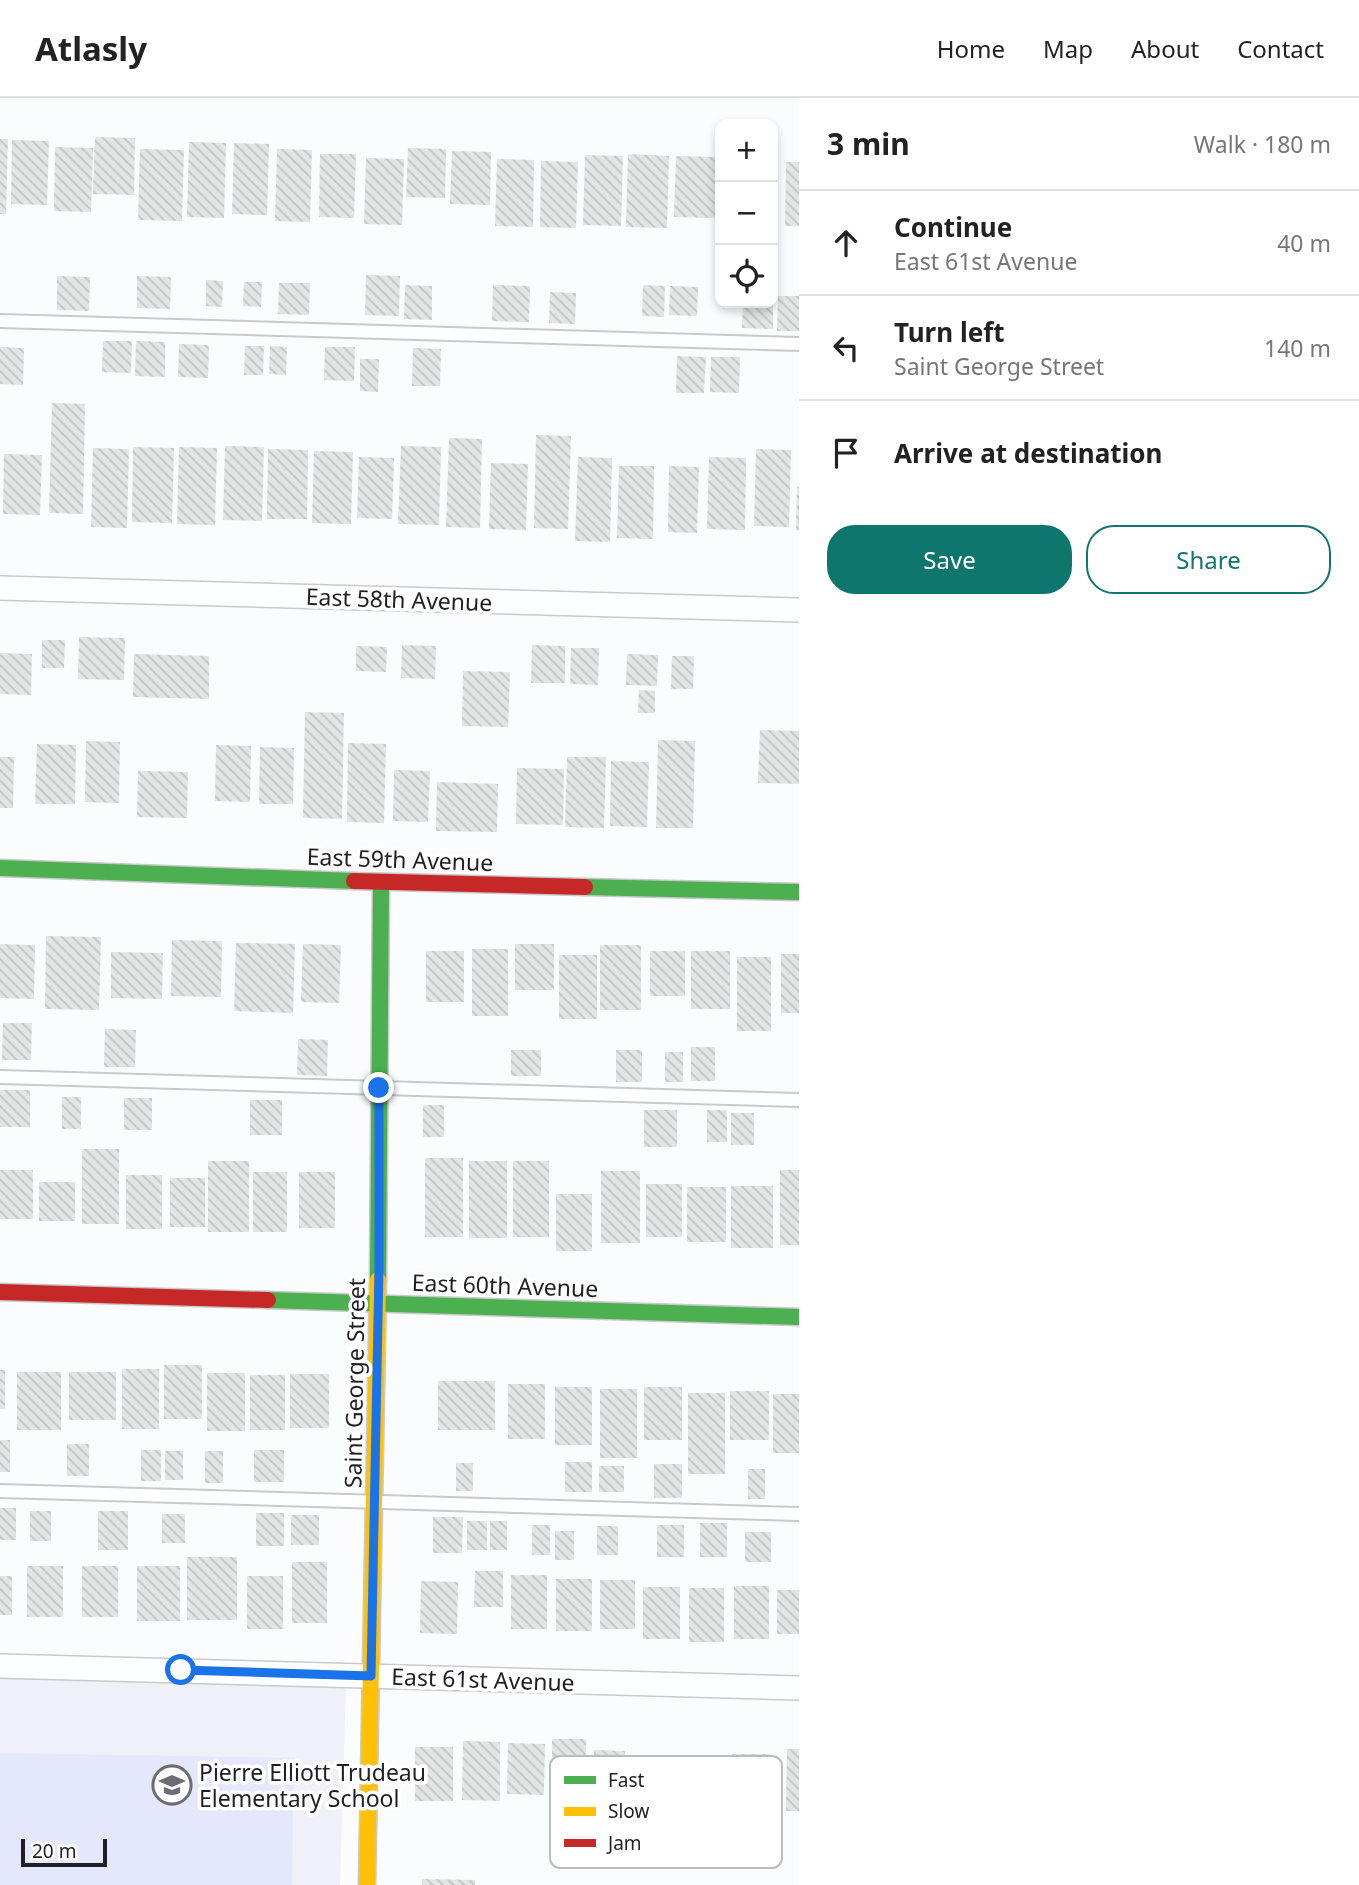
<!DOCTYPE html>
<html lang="en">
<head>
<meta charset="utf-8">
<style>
  body { margin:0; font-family:"Noto Sans",sans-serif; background:#f2f2f2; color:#222 }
  .controls { position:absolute; right:21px; top:21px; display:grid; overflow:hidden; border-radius:14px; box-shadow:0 4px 10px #0003 }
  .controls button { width:63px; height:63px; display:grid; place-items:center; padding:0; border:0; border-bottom:2px solid #e0e0e0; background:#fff; color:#222; font:35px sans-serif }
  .scale { position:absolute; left:21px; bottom:18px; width:86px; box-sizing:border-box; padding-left:7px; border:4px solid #1f1f25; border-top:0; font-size:19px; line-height:24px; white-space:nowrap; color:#1f1f25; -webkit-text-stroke:5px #fff; paint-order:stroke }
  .stop { position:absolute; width:21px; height:21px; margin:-16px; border:5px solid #1a73e8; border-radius:50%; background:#fff }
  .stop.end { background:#1a73e8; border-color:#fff; box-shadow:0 2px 7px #0008 }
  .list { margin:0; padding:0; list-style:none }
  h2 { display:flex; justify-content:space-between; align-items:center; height:91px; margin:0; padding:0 28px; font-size:30px }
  h2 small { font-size:23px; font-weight:400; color:#767676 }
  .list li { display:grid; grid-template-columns:46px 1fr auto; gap:21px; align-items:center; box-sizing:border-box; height:105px; padding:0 28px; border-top:2px solid #e0e0e0 }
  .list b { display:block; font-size:26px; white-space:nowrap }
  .list p { margin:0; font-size:23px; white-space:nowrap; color:#767676 }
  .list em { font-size:23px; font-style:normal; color:#767676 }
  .actions { display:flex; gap:14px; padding:21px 28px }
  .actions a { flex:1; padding:16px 0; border:2px solid #0f766e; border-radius:28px; text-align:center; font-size:24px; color:#0f766e }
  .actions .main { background:#0f766e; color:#fff }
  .icon { flex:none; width:38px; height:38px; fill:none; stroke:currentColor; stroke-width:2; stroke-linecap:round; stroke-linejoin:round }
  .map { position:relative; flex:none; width:799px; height:1787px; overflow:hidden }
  header { display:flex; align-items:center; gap:42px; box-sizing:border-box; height:98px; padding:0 35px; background:#fff; border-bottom:2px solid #e0e0e0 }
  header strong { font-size:33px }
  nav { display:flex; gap:38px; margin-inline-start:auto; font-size:24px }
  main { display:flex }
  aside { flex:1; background:#fff }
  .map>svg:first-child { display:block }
</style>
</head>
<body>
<header>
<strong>Atlasly</strong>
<nav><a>Home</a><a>Map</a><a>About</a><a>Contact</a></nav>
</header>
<main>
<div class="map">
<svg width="799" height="1787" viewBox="0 0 799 1787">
  <defs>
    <pattern id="building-back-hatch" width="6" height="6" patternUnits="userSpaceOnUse" patternTransform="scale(1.75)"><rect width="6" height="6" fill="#e2e5e3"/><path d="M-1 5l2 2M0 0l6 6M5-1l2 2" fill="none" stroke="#c1c4c3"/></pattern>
  </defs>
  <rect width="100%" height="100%" fill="#fbfcfd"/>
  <path fill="#eff0f8" d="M0,1580L346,1587L340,1787H0Z"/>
  <path fill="#e5e7fc" d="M0,1655L294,1660L292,1787H0Z"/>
  <path fill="url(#building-back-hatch)" d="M95,39L135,40L134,97L93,96Z
    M0,41H8L6,116H0Z
    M12,42L49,43L47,107L11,106Z
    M189,44L226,45L224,120L187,119Z
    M234,45L269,46L267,117L232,116Z
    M55,49L93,50L91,114L54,113Z
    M408,50L446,51L445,100L406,99Z
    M140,51L184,52L182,123L138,122Z
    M277,51L312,52L310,124L275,123Z
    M452,53L491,54L490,107L450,106Z
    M320,56H356L354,120L319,119Z
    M628,56L669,58L667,130L626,129Z
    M585,57L623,58L621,128L583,127Z
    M676,58L717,59L716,120L674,119Z
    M366,60L404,61L402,127L364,126Z
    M497,61L534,62L533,129L495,128Z
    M541,63L578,64L576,130L540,129Z
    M786,64H799V128H785Z
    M773,69H776L775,112H773Z
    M366,177L400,178L399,218L365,217Z
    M57,178L90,179L89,213L57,212Z
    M137,178L171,179L170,211L137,210Z
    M206,182L223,183L222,209L206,208Z
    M244,184H262L261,209L243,208Z
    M279,185H310L309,217L278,216Z
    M405,187L432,188V222L404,221Z
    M493,187L530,188L529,224L492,223Z
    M643,187L665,188L664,219L642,218Z
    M670,188L698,189L697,218L669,217Z
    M550,194L576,195L575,226L549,225Z
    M778,198H799V233H777Z
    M743,205H773V231L742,230Z
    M103,243H132L131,275L102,274Z
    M136,243L165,244V279L135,278Z
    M179,246L209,247L208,280L178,279Z
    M245,248H264L263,277H244Z
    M270,248L287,249L286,277L269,276Z
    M0,249L24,250L23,287L0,286Z
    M325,249H355L354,283L324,282Z
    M413,250L441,251L440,288H412Z
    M677,258L706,259L704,295H676Z
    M711,259H740L739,295L710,294Z
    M360,261H379L378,294L360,293Z
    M52,305L85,306L83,416L49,415Z
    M536,337L571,338L568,431L534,430Z
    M449,340L482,341L480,430L446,429Z
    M225,348L264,349L262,423L223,422Z
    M401,348L441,349L439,427L398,426Z
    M133,349L174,350L172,425L132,424Z
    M179,349L217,350L215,427L177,426Z
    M93,350L129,351L127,430L91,429Z
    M268,351L308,352L307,421H267Z
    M756,351L791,352L789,429L754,428Z
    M314,353L353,354L351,426L312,425Z
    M4,356L42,357L40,417L3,416Z
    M359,359L394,360L392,421L357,420Z
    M578,359L612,360L610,444L575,443Z
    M709,359L746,360L745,432L707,431Z
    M491,365L528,366L526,432L489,431Z
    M619,368H654L653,441L617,440Z
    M669,368L699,369L697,435L668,434Z
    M797,389H799V432H796Z
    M79,539L125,540L124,582L78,581Z
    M42,542H65L64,570H42Z
    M402,547L436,548L435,581L401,580Z
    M532,547L565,548V585H531Z
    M356,548L387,549L386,574L356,573Z
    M571,550H599L598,587L570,586Z
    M0,555L32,556L31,597L0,596Z
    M134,556L209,558V601L133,599Z
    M627,556L658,557L657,588L626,587Z
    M672,558H694L693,591H671Z
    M463,573L510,574L508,629L462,628Z
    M639,592L655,593V615H638Z
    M305,614L344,615L342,721L303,720Z
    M760,632L799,633V686L758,685Z
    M658,642L695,643L693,730H656Z
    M86,643L120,644L119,705L85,704Z
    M348,645L386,646L384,725L347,724Z
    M37,646L76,647L75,706H35Z
    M216,647L251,648L250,704L215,703Z
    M260,649L294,650L293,706H259Z
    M0,659H14L13,710H0Z
    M567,659H606L604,730L565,729Z
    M611,663L649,664L647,729L610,728Z
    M517,670L564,671L563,727L516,726Z
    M394,672L430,673L428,724L393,723Z
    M138,673L188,674L187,720L137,719Z
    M437,684L498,686L497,734L436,733Z
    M46,838L101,839L99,912L45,911Z
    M172,842L222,843L221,899L171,898Z
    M236,845L295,846L293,915L234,913Z
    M0,846L35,847L34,901L0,900Z
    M303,846L341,847L339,905L301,904Z
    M515,846H554V892H515Z
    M600,847H641V912H600Z
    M472,851H508V918H472Z
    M426,853H464V904H426Z
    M650,853H685V898H650Z
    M691,853H730V911H691Z
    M111,854L163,855L162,901L111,900Z
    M781,856H799V915H781Z
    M559,857H597V921H559Z
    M737,859H771V933H737Z
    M3,925H32L31,962H2Z
    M105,931L136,932L135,969H104Z
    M298,941L328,942L327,978L297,977Z
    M691,949H715V983H691Z
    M511,952H541V978H511Z
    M616,952H642V984H616Z
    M665,954H683V984H665Z
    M0,992H30V1029H0Z
    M62,999H81V1031H62Z
    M124,1000H152V1032H124Z
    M250,1002H282V1037H250Z
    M423,1007H444V1039H423Z
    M644,1012H677V1049H644Z
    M707,1012H727V1044H707Z
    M731,1015H754V1047H731Z
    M82,1051H119V1126H82Z
    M425,1060H463V1139H425Z
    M208,1063H249V1134H208Z
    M469,1063H507V1140H469Z
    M513,1063H549V1139H513Z
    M0,1072H33V1121H0Z
    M780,1072H799V1147H780Z
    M601,1073H640V1145H601Z
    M253,1074H287V1134H253Z
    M299,1074H335V1130H299Z
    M126,1077H162V1131H126Z
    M170,1080H205V1129H170Z
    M39,1084H75V1123H39Z
    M646,1086H682V1139H646Z
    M731,1088H773V1150H731Z
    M687,1089H726V1144H687Z
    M556,1096H592V1153H556Z
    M164,1267H202V1321H164Z
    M122,1271H159V1331H122Z
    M0,1272H5V1311H0Z
    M17,1274H61V1332H17Z
    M69,1274H116V1322H69Z
    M207,1275H245V1333H207Z
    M290,1276H329V1330H290Z
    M250,1277H285V1332H250Z
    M438,1283H495V1332H438Z
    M508,1286H545V1341H508Z
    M555,1289H592V1347H555Z
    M644,1289H682V1342H644Z
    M600,1291H637V1360H600Z
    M730,1293H769V1342H730Z
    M688,1295H725V1376H688Z
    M773,1296H799V1355H773Z
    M0,1342H10V1374H0Z
    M67,1346H89V1378H67Z
    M141,1352H161V1383H141Z
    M254,1352H284V1384H254Z
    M165,1353H183V1382H165Z
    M205,1353H223V1385H205Z
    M565,1364H592V1394H565Z
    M456,1365H473V1393H456Z
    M654,1366H682V1400H654Z
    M599,1368H624V1394H599Z
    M748,1371H765V1401H748Z
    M0,1410H16V1442H0Z
    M30,1413H51V1443H30Z
    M98,1413H128V1452H98Z
    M256,1415H284V1448H256Z
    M162,1416H185V1445H162Z
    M291,1417H319V1447H291Z
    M433,1419H463L462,1455H433Z
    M467,1423H487V1452H467Z
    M490,1423H507V1452H490Z
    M700,1425H727V1459H700Z
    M532,1427H550V1457H532Z
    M657,1427H684V1459H657Z
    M597,1428H618V1457H597Z
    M555,1433H574V1462H555Z
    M745,1434H771V1464H745Z
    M187,1459H237V1522H187Z
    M292,1464H327V1525H292Z
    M27,1468H63V1519H27Z
    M82,1468H118V1519H82Z
    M137,1468H180V1523H137Z
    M475,1473H503V1509H474Z
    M511,1477H547V1531H511Z
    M0,1478H12V1517H0Z
    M247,1478H283V1531H247Z
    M556,1481H592V1533H556Z
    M600,1482H635V1531H600Z
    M421,1483L458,1484L457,1536L420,1535Z
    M734,1488H769V1541H734Z
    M643,1489H680V1541H643Z
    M689,1490H724V1544H689Z
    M777,1492H799V1536H777Z
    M552,1641H586L585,1709L552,1708Z
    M463,1643L500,1644V1703L462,1702Z
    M508,1645L545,1646L544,1697L507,1696Z
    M415,1649H453V1703H415Z
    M787,1651H799V1713H786Z
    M594,1652L625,1653V1697L594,1696Z
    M732,1656H770L769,1710H731Z
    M422,1781L475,1782V1787H422Z"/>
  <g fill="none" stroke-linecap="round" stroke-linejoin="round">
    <g stroke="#cacacd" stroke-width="16">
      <path id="lane" d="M0,223L799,246
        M0,979L799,1002
        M0,1393L799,1416"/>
    </g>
    <g stroke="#cacacd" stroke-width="26">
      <path id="street" d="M0,490L799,512
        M0,1568L799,1590"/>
    </g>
    <g stroke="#cacacd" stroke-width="19">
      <path id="fast" d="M0,770L354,783
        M585,789L799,794
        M378,1182L381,784
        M268,1202L799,1219"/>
    </g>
    <g stroke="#cacacd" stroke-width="19">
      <path id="slow" d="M367,1787L378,1182"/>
    </g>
    <g stroke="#cacacd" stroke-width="19">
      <path id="jam" d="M354,783L585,789
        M0,1194L268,1202"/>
    </g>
    <use href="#lane" stroke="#feffff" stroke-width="12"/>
    <use href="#street" stroke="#feffff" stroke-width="23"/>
    <use href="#fast" stroke="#4caf50" stroke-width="16"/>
    <use href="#slow" stroke="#ffc107" stroke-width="16"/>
    <use href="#jam" stroke="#c62828" stroke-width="16"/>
  </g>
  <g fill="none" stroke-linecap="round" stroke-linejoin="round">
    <path stroke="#1a73e8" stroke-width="9" d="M181,1572L371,1578L379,1171V990"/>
  </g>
  <defs>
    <g id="school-ring" transform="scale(2.0125)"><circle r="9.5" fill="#fff" stroke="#6c6c71" stroke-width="1.5"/><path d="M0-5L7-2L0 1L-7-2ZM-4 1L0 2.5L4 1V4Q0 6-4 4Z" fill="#6c6c71"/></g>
  </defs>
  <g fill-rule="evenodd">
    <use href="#school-ring" x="172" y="1687"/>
  </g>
  <g text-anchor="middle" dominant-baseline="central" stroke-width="7" stroke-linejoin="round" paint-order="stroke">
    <g font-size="23" fill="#1f1f25" stroke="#fff">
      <text transform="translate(399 501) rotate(2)">East 58th Avenue</text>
      <text transform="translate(400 761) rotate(2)">East 59th Avenue</text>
      <text transform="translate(505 1187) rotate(2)">East 60th Avenue</text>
      <text transform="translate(354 1285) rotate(-89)">Saint George Street</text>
      <text transform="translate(483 1581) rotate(2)">East 61st Avenue</text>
    </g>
    <g font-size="23" fill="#1f1f25" stroke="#fff" text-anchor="start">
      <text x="199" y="1674">Pierre Elliott Trudeau<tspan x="199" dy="26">Elementary School</tspan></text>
    </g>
  </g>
  <rect x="550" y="1658" width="232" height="112" rx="10" fill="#fff" stroke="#bcbcbe" stroke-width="2"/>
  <rect x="564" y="1678" width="32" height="8" fill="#4caf50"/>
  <rect x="564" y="1709" width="32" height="9" fill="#ffc107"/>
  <rect x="564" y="1741" width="32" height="8" fill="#c62828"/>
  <g font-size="19" fill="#1f1f25">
    <text x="608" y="1689">Fast</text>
    <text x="608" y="1720">Slow</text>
    <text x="608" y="1752">Jam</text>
  </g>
</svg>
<div class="controls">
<button>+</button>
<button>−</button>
<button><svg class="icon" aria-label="locate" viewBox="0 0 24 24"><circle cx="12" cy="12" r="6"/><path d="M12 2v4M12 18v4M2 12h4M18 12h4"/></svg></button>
</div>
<div class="scale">20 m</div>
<div class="stop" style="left:181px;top:1572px"></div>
<div class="stop end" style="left:379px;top:990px"></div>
</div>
<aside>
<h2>3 min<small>Walk · 180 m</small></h2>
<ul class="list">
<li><svg class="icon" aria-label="ahead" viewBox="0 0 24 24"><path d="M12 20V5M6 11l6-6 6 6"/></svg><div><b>Continue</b><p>East 61st Avenue</p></div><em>40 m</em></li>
<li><svg class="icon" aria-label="left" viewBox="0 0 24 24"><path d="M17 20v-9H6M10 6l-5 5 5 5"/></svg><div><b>Turn left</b><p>Saint George Street</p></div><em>140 m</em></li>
<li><svg class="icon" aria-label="arrive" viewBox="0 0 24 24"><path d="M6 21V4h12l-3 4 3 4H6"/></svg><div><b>Arrive at destination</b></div></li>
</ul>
<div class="actions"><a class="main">Save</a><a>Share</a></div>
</aside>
</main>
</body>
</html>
